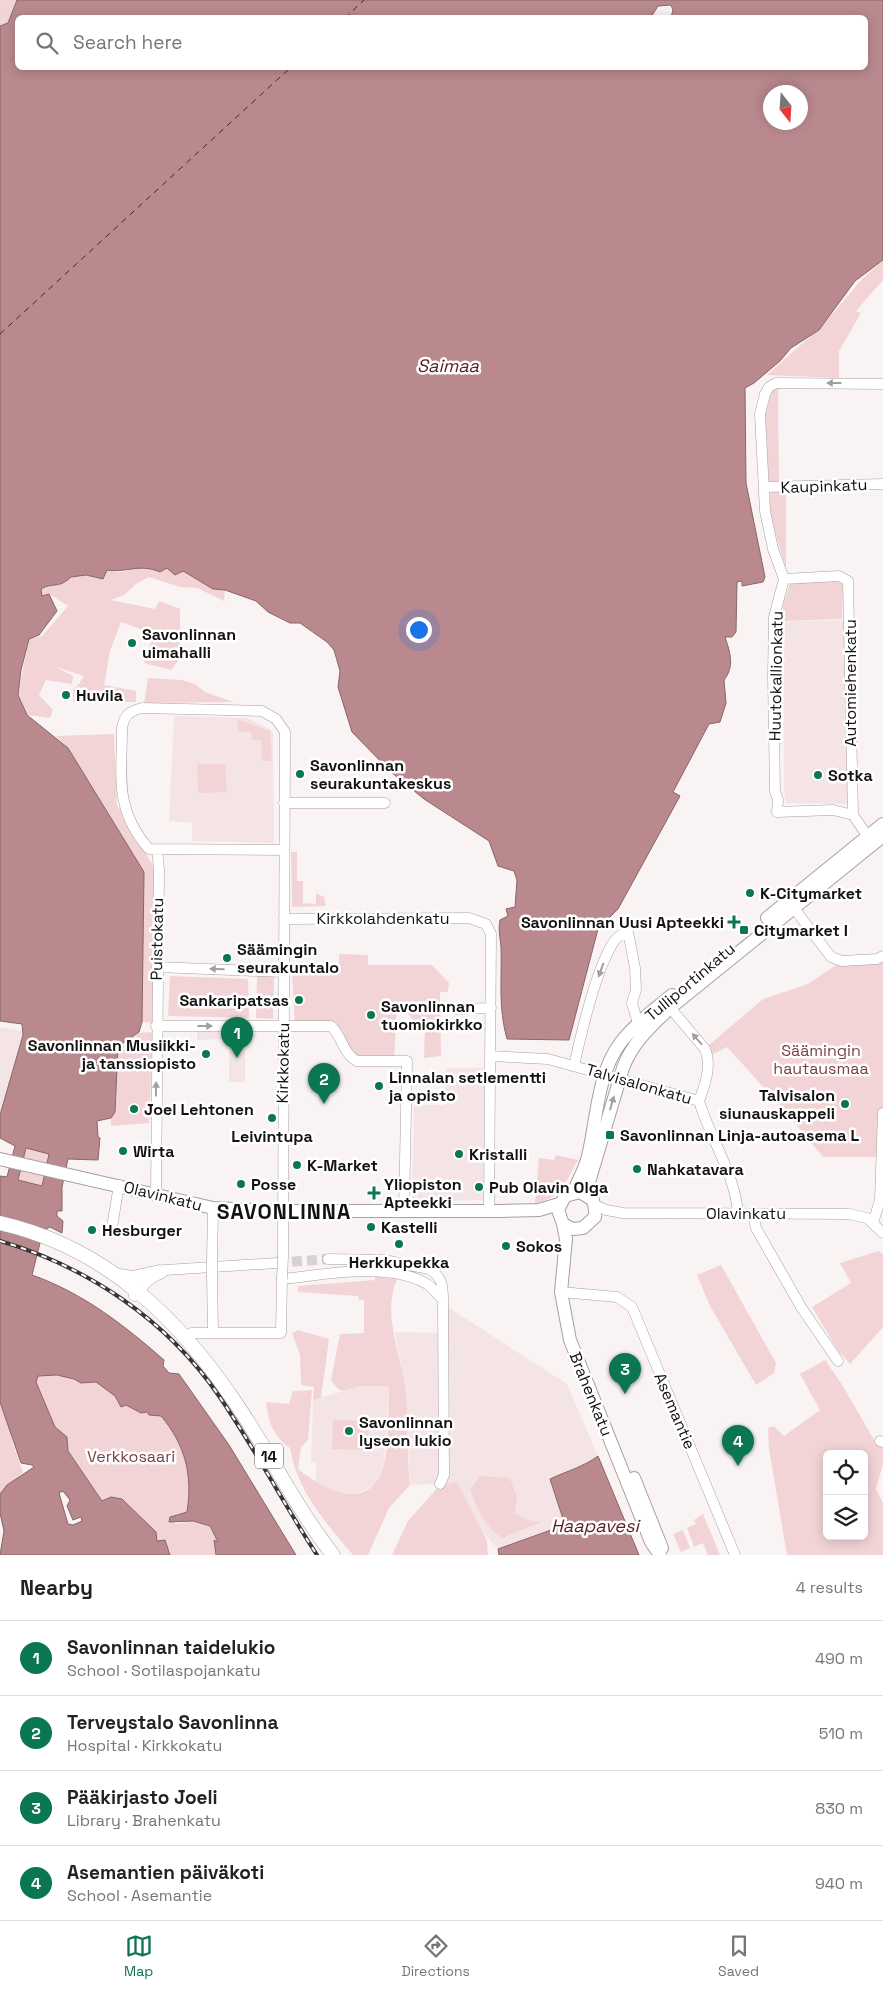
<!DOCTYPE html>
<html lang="en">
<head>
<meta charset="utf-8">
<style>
  body { margin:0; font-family:"Space Grotesk",sans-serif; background:#f2f2f2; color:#222 }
  .controls { position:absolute; right:15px; bottom:15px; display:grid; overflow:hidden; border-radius:8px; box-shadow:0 2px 12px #0003 }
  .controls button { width:45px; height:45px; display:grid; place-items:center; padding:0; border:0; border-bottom:1px solid #e0e0e0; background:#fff; color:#222; font:25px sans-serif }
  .compass { position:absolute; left:763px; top:85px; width:45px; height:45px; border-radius:50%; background:#fff; box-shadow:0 2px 12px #0003; rotate:163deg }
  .you { position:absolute; left:418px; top:629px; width:18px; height:18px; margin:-12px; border:4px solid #fff; border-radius:50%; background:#1a73e8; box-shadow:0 0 0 8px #1a73e833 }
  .badge { display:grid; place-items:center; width:32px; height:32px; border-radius:50%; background:#0b7750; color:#fff; font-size:16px; font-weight:700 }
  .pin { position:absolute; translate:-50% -41px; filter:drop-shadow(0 1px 2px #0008) }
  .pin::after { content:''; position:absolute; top:26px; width:18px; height:15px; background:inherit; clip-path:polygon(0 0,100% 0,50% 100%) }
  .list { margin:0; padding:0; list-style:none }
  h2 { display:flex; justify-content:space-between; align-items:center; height:65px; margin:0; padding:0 20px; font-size:21px }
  h2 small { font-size:16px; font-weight:400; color:#767676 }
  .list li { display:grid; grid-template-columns:32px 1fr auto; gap:15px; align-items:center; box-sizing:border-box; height:75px; padding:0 20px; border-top:1px solid #e0e0e0 }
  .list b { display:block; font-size:19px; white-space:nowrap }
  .list p { margin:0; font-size:16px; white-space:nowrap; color:#767676 }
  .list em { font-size:16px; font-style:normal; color:#767676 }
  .icon { flex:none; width:28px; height:28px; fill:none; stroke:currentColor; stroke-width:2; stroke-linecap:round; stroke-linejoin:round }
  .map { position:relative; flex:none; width:883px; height:1555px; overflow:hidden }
  .search { position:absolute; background:#fff; box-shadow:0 2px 12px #0003; left:15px; right:15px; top:15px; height:55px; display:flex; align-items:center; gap:12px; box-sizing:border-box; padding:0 18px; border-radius:8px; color:#767676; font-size:19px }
  .sheet { height:365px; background:#fff }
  nav { display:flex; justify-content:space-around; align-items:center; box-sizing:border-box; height:70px; border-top:1px solid #e0e0e0; background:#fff; font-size:14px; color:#767676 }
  nav a { display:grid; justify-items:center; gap:2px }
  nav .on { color:#0b7750 }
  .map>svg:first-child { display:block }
</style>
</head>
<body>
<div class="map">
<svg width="883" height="1555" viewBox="0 0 883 1555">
  <rect width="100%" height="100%" fill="#faf3f3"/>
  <path fill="#f5e4e5" d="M850,620L853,815L847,804L786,803L784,789L783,621Z
    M174,716L248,718L271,730L273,734L274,843L192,841V823L169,821Z
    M0,1027L23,1031V1035L0,1115Z
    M197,1031H219V1039L197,1040Z
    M229,1035H245V1082H229Z
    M446,1068H484V1200L412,1201L414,1105H445Z
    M443,1304L567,1384L598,1456L584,1467L571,1469L565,1525L498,1549L440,1484L410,1485L406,1393L395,1332L443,1333Z
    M361,1386H389L384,1463L376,1484L358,1493L342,1494L316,1484V1463L311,1462L313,1400Z"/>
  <path fill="#f3d4d6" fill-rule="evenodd" d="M0,0H17L8,23L0,26Z
    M883,261V280L856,311L861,313L839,351V378L767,375L824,324L862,279Z
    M782,386L778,391L779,482H769L765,417L772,390Z
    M771,490H786V569L769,512Z
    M148,566L160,572L167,568L183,571L213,589L225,590L224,600L226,602L197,588L180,587L149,577L136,584L124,595L111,600L155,609L159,601L180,609V659L171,670L144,663L154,634L121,622L110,651L104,685L136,691V702H73V689L79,684L84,676L56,667L73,676L72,684L46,680L39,695L53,710L50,718L27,715L18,695L29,639L42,636L68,606L49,594L42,596L41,589L48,585L65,583L71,577L86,575L103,579L107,570L121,572Z
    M791,580L834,581L843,584L842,619L783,621V605Z
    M148,678L182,680L195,684L205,692L233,702L144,703Z
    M237,719L270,731L272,761H262L261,740H252L251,732H238Z
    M114,734L117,805L154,867L153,1023L142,1022L144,872L68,748L56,736Z
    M197,764H225L227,792L198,793Z
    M291,852H297V881H303V903L316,904V893L324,897L326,906L292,907Z
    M339,954L368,955V965H432L449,983L448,992H440L441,1056L424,1058L425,1027L414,1026L412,1018L397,1002L394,1061H357L336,1031L295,1026L292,972L339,974Z
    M883,956V1157H823L778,1103L727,1047L708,1057V1046L763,999L808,984L842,961Z
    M257,975L274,976L273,1019L256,1018Z
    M170,976L248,979L249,1018L168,1016Z
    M153,1032L149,1123L111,1126V1118L115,1112L118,1046L135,1033Z
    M26,1148L49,1154L42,1186L18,1180Z
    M556,1155L578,1160C565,1182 563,1198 535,1203L539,1158L554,1160Z
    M879,1251L883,1254V1327L850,1364L837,1349L812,1307L851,1283L840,1263Z
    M721,1265L776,1363L774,1373L756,1385L710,1306L697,1275Z
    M375,1275L398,1278C380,1312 403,1358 406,1394C408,1424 407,1455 410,1485L389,1508L368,1555H353C326,1523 297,1491 290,1448C272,1434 269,1424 266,1402L289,1404L293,1391L312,1390L308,1440L301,1447L298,1469C325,1491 371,1514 384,1464C389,1446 388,1407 389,1386H361L343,1391L338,1389L331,1380L340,1334L364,1333V1300H359L358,1296L298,1292V1286L375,1280Z
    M298,1330L329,1339L321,1398L313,1400L314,1387L301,1385L300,1355L292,1333Z
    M825,1360L841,1383L877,1445L883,1446V1464L876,1489L883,1503V1555H787L769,1449L768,1428L774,1426L784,1436L820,1410L800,1374ZM827,1454H864V1536H827Z
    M57,1375L74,1379L81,1383L96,1382L115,1396L121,1407L126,1405C131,1407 135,1410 140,1412C146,1414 156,1412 162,1417C189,1439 192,1481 187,1512L176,1514L175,1524L193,1521L210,1526L219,1543L214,1541L216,1555H170V1550L157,1541L156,1532L141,1520L102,1501L68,1451L67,1437L55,1427L36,1382L38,1376Z
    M0,1402L8,1420L12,1442L23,1472L0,1494Z
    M333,1420L369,1421L368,1450L332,1449Z
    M480,1476L510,1478L517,1498L515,1513L527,1520L542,1522L502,1538C484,1526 478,1509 470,1490Z
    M457,1482L487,1541L488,1555H392L408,1521L439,1486Z
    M703,1514L720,1555H708L703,1543L694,1547L687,1528L696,1524L694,1520Z
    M683,1530L690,1548L681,1552L673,1534Z"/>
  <path fill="#b9898e" stroke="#876568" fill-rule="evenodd" d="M17,0H883V260L855,281L819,330L791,348L780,361L754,383L745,388L746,483L765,577L763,582L742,586V581L737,582L736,632L732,637H725C730,652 735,666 724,680L726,703L720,722L709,724L673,792L680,796L618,909L598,929L569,1040L507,1039C498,1007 502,979 501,947C500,937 498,929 500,920L508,916L506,909L515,907L517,880L514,871L498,866L489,841L424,799L391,772L352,732L338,687L340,671L334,650L327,642L300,623H290L268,612L256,601L225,590L213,589L183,571L175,575L167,568L160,572C139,563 128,573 107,570L103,579L86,575L71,577C59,589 53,582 41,589L42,596L49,594L57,611L39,635L29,639L21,670L18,695L27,715L68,748L144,872L142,1022L139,1032L118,1046L115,1112L111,1118L97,1121L98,1137L100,1138L98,1160L68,1159L62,1187V1211H57V1216L63,1221L62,1233L50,1227L43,1231L32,1275C83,1293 124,1325 164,1360L163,1366L169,1373L179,1374L229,1445L296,1555H216L214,1540L218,1542L210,1526L193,1521L169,1522L170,1517L187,1512C193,1475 185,1444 161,1416L149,1415L147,1412L141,1413L126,1405L121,1407L115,1396L96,1382L81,1383L74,1379L57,1375L38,1376L36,1382L55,1427L67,1437L68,1451L102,1501L111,1497L122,1499L156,1532L157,1541L165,1540L170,1555H0L4,1531L0,1513V1494L7,1485L34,1467L32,1465L21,1463L0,1402V1227L6,1218L0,1216V1176L7,1177L15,1146L0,1138V1115L23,1035L22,1024L0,1021V26L8,23ZM671,5L673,10L671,17L866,18V68H18V18L646,17L653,14L658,6ZM770,92H800V122H770ZM26,1148L49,1154L42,1186L18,1180ZM63,1491L70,1500L67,1506L73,1520L81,1517L82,1521L73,1525L68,1524L59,1493Z
    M598,1456L639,1555H499L498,1549L565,1525L550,1479C567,1471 583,1467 598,1456Z"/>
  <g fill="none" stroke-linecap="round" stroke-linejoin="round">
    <path stroke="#591d29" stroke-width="1" stroke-dasharray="6 5" stroke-linecap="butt" d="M345,18L364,0
      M0,334L290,68"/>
    <path stroke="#d7d1d1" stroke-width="10" stroke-dasharray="10 5" stroke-linecap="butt" d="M277,1263L328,1259"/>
    <g stroke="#a7a0a0" stroke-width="11">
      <path id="minor" d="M765,487L883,484
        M784,579L839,576L848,581L853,815L871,841
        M284,803H385
        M853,815L833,810L777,812L778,800L775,791L773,676L774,617L784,579L773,549L765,511L760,414L765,394L769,387L776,383L883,384
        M790,903L831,957L842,961L877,959L883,956
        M284,919L469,918L486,924L491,934L489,1211
        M157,967L283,972
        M666,1003L705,1049C712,1066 705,1085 699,1101
        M456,1009L491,1008
        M156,1026H331C342,1036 343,1054 357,1061H407L404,1210
        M490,1056L548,1059L699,1101C710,1138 735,1174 738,1213
        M574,1066C581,1034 597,965 615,940C618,936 623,934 628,932L635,968L636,990L632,1003L640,1030
        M156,1194L159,869L157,850
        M595,1205L606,1210L623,1213L849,1214L867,1218L883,1233
        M753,1213L756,1228L801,1307L838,1361
        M873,1223L880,1200L883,1113
        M111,1233L119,1185
        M283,1256L285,732L276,719L262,711L142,708C130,711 124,715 122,728C122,777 114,809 149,849L284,850
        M328,1259L384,1260L429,1269C442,1276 443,1286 443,1300
        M212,1262L213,1208
        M212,1277L213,1332
        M561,1292L617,1297L632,1307L735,1555
        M134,1296L148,1281L165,1270L277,1263
        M191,1333H281L282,1279C324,1275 389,1261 427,1284C433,1288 438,1295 443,1300L444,1475L440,1484
        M880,1441L883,1442"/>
    </g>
    <g stroke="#a7a0a0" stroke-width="14">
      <path id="major" d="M767,918L883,824
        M0,1159L213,1208L276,1211H500L539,1210L559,1204
        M574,1192C578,1179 585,1170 588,1156C597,1120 597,1073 621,1042C635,1024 655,1009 672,995
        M593,1200L580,1192L565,1196L558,1210L563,1224L573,1229L583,1228L595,1217C597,1205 589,1195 589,1182L623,1068C632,1043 651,1026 670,1008L883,836
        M563,1224L566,1239L561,1292L570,1340L651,1542L660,1555
        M634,1478L662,1548"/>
    </g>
    <g stroke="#a7a0a0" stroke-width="15">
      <path id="highway" d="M0,1223C106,1247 181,1320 239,1408C271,1456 297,1509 333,1555
        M119,1276L132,1278L160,1272"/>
    </g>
    <use href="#minor" stroke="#fff" stroke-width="10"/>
    <use href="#major" stroke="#fff" stroke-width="12"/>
    <use href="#highway" stroke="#fff" stroke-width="14"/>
    <g stroke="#373535" stroke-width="4">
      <path id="rail" d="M0,1241C88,1267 167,1320 219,1396C254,1447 283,1503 317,1555"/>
    </g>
    <use href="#rail" stroke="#fff" stroke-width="2" stroke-dasharray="5.5" stroke-linecap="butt"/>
    <g stroke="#a7a0a0" stroke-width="11" stroke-linecap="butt">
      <path id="minor-bridge" d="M212,1277V1262
        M282,1279L283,1256"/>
    </g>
    <use href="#minor-bridge" stroke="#fff" stroke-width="10"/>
  </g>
  <defs><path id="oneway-solid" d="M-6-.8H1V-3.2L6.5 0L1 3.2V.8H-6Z" transform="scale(1.25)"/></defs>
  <g fill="#a1a0a0">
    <use href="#oneway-solid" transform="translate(834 383) rotate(-180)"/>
    <use href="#oneway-solid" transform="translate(217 969) rotate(-178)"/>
    <use href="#oneway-solid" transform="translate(601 970) rotate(110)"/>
    <use href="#oneway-solid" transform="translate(205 1026)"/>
    <use href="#oneway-solid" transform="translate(697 1039) rotate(-131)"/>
    <use href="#oneway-solid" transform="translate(156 1089) rotate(-89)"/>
    <use href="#oneway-solid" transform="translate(612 1103) rotate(-74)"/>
  </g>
  <g fill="#0b7750" stroke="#fff" stroke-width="2">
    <circle cx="132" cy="643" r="5"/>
    <circle cx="66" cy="695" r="5"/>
    <circle cx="300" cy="774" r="5"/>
    <circle cx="818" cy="775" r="5"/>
    <circle cx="750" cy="893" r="5"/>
    <path d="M731.5 914.5h5v5h5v5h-5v5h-5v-5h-5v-5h5z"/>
    <rect x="739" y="925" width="10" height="10" rx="2.5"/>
    <circle cx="227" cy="958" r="5"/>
    <circle cx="299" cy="1000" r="5"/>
    <circle cx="371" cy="1015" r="5"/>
    <circle cx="206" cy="1054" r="5"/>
    <circle cx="379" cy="1086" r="5"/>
    <circle cx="845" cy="1104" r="5"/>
    <circle cx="134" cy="1109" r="5"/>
    <circle cx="272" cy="1118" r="5"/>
    <rect x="605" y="1130" width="10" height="10" rx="2.5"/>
    <circle cx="123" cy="1151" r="5"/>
    <circle cx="459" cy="1154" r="5"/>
    <circle cx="297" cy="1165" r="5"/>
    <circle cx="637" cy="1169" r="5"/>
    <circle cx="241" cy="1184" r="5"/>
    <circle cx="479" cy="1187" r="5"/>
    <path d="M371.5 1185.5h5v5h5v5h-5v5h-5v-5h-5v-5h5z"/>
    <circle cx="371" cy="1227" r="5"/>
    <circle cx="92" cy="1230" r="5"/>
    <circle cx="399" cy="1244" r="5"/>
    <circle cx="506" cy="1246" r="5"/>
    <circle cx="349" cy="1431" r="5"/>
  </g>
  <g text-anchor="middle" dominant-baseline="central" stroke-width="5" stroke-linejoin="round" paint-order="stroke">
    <rect fill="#fff" stroke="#5a5858" stroke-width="1" x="255" y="1443.5" width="28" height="25" rx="4"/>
    <g font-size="15" font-weight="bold" fill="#131111">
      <text x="269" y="1456">14</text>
    </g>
    <g font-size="16" fill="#131111" stroke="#fff">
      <text transform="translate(824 486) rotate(-2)">Kaupinkatu</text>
      <text transform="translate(776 676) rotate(-89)">Huutokallionkatu</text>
      <text transform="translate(850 683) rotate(-90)">Automiehenkatu</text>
      <text x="383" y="918">Kirkkolahdenkatu</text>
      <text transform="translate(157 939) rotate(-89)">Puistokatu</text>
      <text transform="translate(690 982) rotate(-40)">Tulliportinkatu</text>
      <text transform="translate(283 1063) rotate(-89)">Kirkkokatu</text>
      <text transform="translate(639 1084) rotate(16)">Talvisalonkatu</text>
      <text transform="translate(163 1196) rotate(14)">Olavinkatu</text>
      <text x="746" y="1213">Olavinkatu</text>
      <text transform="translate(591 1394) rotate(68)">Brahenkatu</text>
      <text transform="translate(675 1411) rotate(67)">Asemantie</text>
    </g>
    <g font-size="16" font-weight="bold" fill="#131111" stroke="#fff" text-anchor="start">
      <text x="142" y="634">Savonlinnan<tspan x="142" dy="18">uimahalli</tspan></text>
      <text x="76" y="695">Huvila</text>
      <text x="310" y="765">Savonlinnan<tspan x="310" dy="18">seurakuntakeskus</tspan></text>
      <text x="828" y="775">Sotka</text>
      <text x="760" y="893">K-Citymarket</text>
      <text x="724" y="922" text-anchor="end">Savonlinnan Uusi Apteekki</text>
      <text x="754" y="930">Citymarket I</text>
      <text x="237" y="949">Säämingin<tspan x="237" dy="18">seurakuntalo</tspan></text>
      <text x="289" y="1000" text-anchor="end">Sankaripatsas</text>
      <text x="381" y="1006">Savonlinnan<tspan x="381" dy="18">tuomiokirkko</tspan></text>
      <text x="196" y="1045" text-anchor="end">Savonlinnan Musiikki-<tspan x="196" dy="18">ja tanssiopisto</tspan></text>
      <text x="389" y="1077">Linnalan setlementti<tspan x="389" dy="18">ja opisto</tspan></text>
      <text x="835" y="1095" text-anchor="end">Talvisalon<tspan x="835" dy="18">siunauskappeli</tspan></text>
      <text x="144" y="1109">Joel Lehtonen</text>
      <text x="620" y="1135">Savonlinnan Linja-autoasema L</text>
      <text x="272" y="1136" text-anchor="middle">Leivintupa</text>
      <text x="133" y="1151">Wirta</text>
      <text x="469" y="1154">Kristalli</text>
      <text x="307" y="1165">K-Market</text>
      <text x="647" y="1169">Nahkatavara</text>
      <text x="251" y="1184">Posse</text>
      <text x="384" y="1184">Yliopiston<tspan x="384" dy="18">Apteekki</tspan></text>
      <text x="489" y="1187">Pub Olavin Olga</text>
      <text x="381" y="1227">Kastelli</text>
      <text x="102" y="1230">Hesburger</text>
      <text x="516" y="1246">Sokos</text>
      <text x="399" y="1262" text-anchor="middle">Herkkupekka</text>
      <text x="359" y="1422">Savonlinnan<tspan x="359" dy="18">lyseon lukio</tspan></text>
    </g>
    <g font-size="16" fill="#7c3d46" stroke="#fff">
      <text x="821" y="1050">Säämingin<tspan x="821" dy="18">hautausmaa</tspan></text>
      <text x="131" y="1456">Verkkosaari</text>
    </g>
    <g font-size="18" font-style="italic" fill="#591d29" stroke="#fff">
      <text x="448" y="365">Saimaa</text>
      <text x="595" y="1525">Haapavesi</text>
    </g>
    <g font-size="21" font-weight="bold" letter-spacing="1" fill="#131111" stroke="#fff">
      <text x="284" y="1211">SAVONLINNA</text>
    </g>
  </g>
</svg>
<div class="controls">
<button><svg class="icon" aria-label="locate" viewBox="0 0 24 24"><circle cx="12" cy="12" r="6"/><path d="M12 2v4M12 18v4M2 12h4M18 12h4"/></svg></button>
<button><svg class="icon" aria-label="layers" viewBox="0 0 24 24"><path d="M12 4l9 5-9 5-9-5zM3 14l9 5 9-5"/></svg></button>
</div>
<svg class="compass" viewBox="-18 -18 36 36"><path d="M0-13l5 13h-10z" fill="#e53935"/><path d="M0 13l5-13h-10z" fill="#767676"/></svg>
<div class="you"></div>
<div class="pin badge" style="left:237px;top:1058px">1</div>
<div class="pin badge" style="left:324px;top:1104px">2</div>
<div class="pin badge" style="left:625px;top:1394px">3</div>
<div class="pin badge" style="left:738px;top:1466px">4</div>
<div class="search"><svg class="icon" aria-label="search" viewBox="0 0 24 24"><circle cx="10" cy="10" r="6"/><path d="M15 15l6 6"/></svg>Search here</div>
</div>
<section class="sheet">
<h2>Nearby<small>4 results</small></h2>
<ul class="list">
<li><span class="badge">1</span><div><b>Savonlinnan taidelukio</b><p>School · Sotilaspojankatu</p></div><em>490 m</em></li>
<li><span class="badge">2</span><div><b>Terveystalo Savonlinna</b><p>Hospital · Kirkkokatu</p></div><em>510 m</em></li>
<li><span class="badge">3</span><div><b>Pääkirjasto Joeli</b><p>Library · Brahenkatu</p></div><em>830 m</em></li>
<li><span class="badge">4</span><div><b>Asemantien päiväkoti</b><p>School · Asemantie</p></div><em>940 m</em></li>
</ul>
</section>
<nav>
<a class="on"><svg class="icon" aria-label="map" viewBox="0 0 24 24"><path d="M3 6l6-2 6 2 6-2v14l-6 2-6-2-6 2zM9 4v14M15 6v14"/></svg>Map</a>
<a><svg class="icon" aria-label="directions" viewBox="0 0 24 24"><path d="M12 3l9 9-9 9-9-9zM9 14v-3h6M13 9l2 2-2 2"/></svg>Directions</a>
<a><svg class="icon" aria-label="saved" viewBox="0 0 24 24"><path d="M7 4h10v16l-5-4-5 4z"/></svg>Saved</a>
</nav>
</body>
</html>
